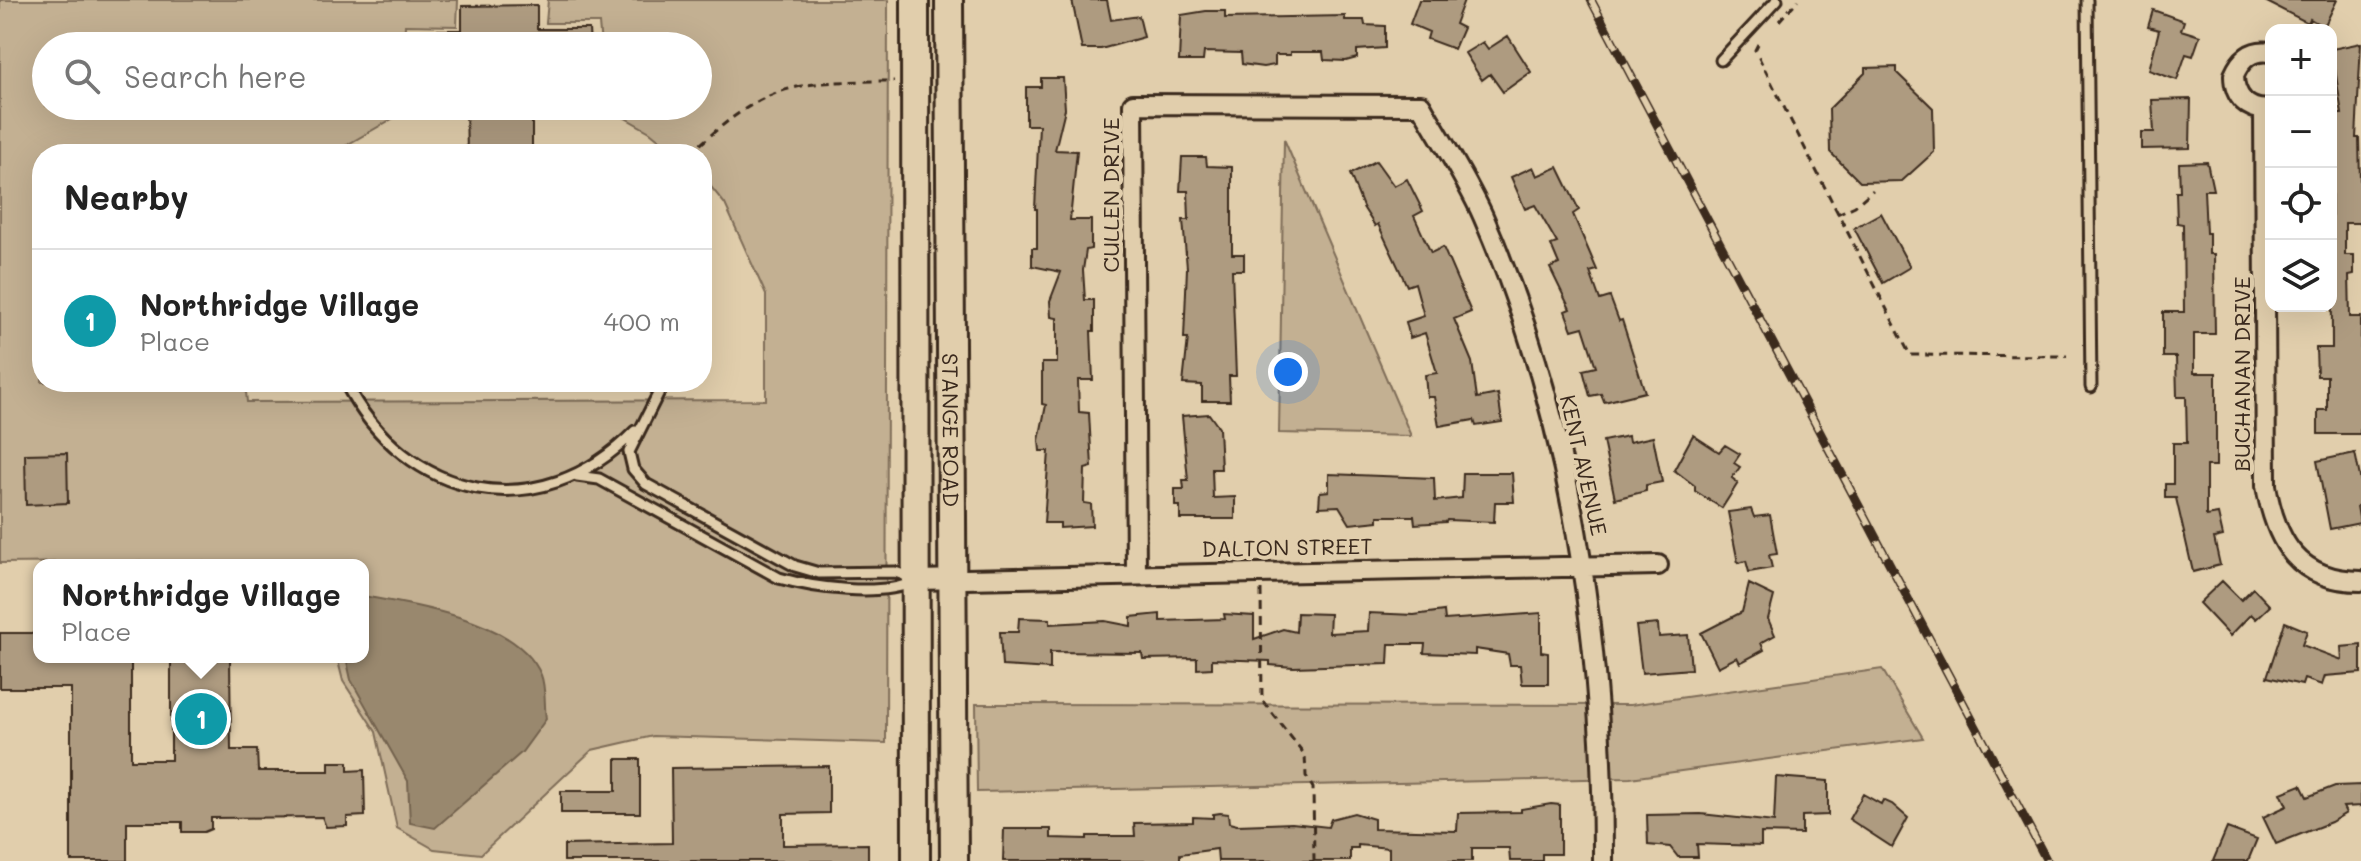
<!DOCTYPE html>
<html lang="en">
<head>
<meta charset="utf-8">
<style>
  body { margin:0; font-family:Mali,sans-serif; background:#f2f2f2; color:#222 }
  .controls { position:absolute; right:24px; top:24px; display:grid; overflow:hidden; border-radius:16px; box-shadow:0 8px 32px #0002 }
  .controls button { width:72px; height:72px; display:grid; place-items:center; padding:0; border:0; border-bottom:2px solid #e0e0e0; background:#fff; color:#222; font:40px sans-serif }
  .you { position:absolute; left:1288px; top:372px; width:28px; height:28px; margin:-20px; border:6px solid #fff; border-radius:50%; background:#1a73e8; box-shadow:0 0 0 12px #1a73e833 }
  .badge { display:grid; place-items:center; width:52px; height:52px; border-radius:50%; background:#2563eb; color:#fff; font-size:26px; font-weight:700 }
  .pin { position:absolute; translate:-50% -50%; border:4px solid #fff; box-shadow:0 2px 8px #0006 }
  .popup { position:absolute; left:33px; top:559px; width:336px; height:104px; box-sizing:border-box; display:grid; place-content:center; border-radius:16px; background:#fff; filter:drop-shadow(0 2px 6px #0005); font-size:26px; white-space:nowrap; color:#767676 }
  .popup b { font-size:30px; color:#222 }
  .popup::after { content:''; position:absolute; left:50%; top:100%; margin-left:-16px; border:16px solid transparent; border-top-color:#fff }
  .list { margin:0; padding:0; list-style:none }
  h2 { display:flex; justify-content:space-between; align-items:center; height:104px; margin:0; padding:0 32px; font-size:34px }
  h2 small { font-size:26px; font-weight:400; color:#767676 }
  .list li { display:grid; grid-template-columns:52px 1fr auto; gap:24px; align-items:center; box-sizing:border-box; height:144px; padding:0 32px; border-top:2px solid #e0e0e0 }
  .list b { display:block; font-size:30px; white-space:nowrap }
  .list p { margin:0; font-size:26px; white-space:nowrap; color:#767676 }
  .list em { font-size:26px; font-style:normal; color:#767676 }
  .icon { flex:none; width:44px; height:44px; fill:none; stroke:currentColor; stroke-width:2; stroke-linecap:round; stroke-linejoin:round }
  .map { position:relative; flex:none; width:2361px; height:861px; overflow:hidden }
  .search { position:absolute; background:#fff; box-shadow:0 8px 32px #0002; left:32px; top:32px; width:680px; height:88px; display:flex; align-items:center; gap:20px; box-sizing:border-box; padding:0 28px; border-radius:44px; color:#767676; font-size:30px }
  .panel { position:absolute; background:#fff; box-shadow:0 8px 32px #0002; left:32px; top:144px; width:680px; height:248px; border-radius:32px }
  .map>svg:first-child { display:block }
</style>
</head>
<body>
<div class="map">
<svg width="2361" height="861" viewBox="0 0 2361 861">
  <rect width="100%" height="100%" fill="#e1ceac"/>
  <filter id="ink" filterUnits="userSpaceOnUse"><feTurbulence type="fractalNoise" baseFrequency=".0125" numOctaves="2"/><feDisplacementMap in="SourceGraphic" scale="16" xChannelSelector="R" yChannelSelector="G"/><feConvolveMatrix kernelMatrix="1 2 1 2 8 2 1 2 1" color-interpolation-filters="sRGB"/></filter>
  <g filter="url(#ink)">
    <path fill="#c3b092" stroke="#7f6d58" stroke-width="2" d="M0,0H458L457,26L405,25L404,46H46V106H404V112L331,154H42V382H245L247,402L766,400V295L725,204L702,176V154H677L650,132L604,106H698V46H601L599,23H546L548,0H888L886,743L653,736L592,750L481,854L434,849L397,828L376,732L343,681L337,657H363V565H213L201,561L0,563Z
      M1284,139L1411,436L1279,433Z
      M1882,669L1923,738L1630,778L977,792L976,704L1630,705Z"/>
    <path fill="#99886e" stroke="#73624e" stroke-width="2" d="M363,596C415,606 518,619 541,675C546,687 544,705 546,719L522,752L435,828L410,823L408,781L351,680L346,657H363Z"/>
    <path fill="#ae9b80" stroke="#3b2a1e" stroke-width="2" d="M1072,0H1107L1111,20L1139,16L1144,37L1101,49H1082Z
      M1419,0H1464L1455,24L1463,28L1454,49L1427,39L1429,32L1410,24Z
      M2263,0H2337L2324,27L2310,19L2308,23Z
      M537,5V29H589L590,46H412V30H462V6Z
      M2153,10L2184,21L2181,30L2200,36L2193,56L2186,54L2177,80L2149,70L2159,30L2148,27Z
      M1206,11H1225V18L1345,16V20H1364L1365,25L1385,26V48L1357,50V58L1346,61L1324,60L1323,52H1290V55H1275V65L1263,67L1242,64L1241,53L1204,52L1203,61H1179L1181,15Z
      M1508,36L1531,72L1503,92L1490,74L1482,80L1465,53L1483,42L1488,49Z
      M2361,43L2356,138H2359L2361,223H2345V255H2354V274L2349,275L2350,317H2361L2360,434H2318V410H2327V376H2317L2316,348H2332L2331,114H2342L2332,49Z
      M1897,67V73L1933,108L1934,152L1902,181L1860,182L1830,152L1829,109L1865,73V68Z
      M1041,78H1063L1065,109L1055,150L1077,151L1070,220H1091V249L1086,250L1083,270L1085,300H1094V331H1091L1093,380H1078L1079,412L1089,413L1092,467L1085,469L1084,503L1091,504L1092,526L1060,528V523H1044L1049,451H1040L1039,440L1046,405L1042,404V363H1057V318L1051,317L1050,301L1061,272L1032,266V248H1037V209H1035L1039,125H1026V87H1041Z
      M2191,99L2190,148L2141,149V132H2154L2152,100Z
      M466,106H532V154H467Z
      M1182,157H1206L1207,166L1232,167V254H1244V270H1232L1236,376H1229L1230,401H1202V385L1183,384L1188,338H1184L1187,268L1183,220H1189L1188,191H1180Z
      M1376,161L1394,186L1407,179L1423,211L1414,216L1431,253L1443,247L1471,312L1454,319L1472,362L1477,398L1498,394L1502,422L1476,426L1474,420L1439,426L1434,397H1427L1425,375L1437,373L1425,333L1410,338L1406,322L1424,316L1415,283L1407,286L1378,224L1375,226L1363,207L1350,174Z
      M2207,162L2213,190H2204L2206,233H2209V254H2214L2215,334H2194V373H2216V466H2206V516L2218,514L2223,536L2214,538L2220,565L2193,572L2176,498H2165V484H2173V443H2187L2186,397H2177L2176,357H2163V312H2184L2183,224L2177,223L2176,192H2180L2179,163Z
      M1533,167L1537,176L1558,167L1579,210L1573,214L1597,270L1590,272L1600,300L1610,297L1619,321L1622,320L1645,392L1604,402L1601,394L1590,396L1583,370L1596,367L1583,327L1572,330L1565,311L1570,309L1550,268L1559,264L1551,245L1557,243L1535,205L1525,209L1511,177Z
      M1881,213L1910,267L1883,283L1854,228Z
      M1209,414L1219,428L1221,469H1212L1213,498L1235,497V519H1180V506H1175V489H1184L1183,480H1188L1182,416Z
      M1693,435L1719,452L1725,445L1740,454L1734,463L1740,467L1732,478L1738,483L1722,508L1695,491V486L1674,470Z
      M1628,436L1629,442L1653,437L1662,482L1646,485V491L1615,499L1603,441Z
      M67,453L68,503L26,505L25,454Z
      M2355,453L2361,482V505L2357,506L2360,523L2330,529L2317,461Z
      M1463,473H1512L1514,502H1495L1494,522L1447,520L1446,522L1415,524L1414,516H1378V521L1350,524L1339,506L1319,507L1320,492L1329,491V474L1434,478L1435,501L1462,498Z
      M1751,509L1754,517L1770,515L1777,554L1769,555L1772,568L1749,572L1746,561L1738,563L1728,512Z
      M2222,581L2241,600L2253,588L2270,606L2256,619L2251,614L2230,636L2199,603Z
      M1749,584L1774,596L1768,619L1775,635L1761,643L1764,650L1740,663L1737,657L1718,667L1701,633L1742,612Z
      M1444,611L1445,620L1541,613V652L1548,653V684H1522L1520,665H1510L1508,654L1475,649V655L1424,653L1425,644H1389L1388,664L1293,667L1270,665V661L1212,659V668L1197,669V658L1143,659L1142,653L1050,652V669L1002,666L1000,632H1018L1019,618L1050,619V624L1105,621L1131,626V617L1160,614V621L1225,619L1224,614L1254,616V639L1283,629L1296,632L1297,613L1330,614L1329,633L1368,631L1369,613L1414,615Z
      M2285,622L2307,631L2302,645L2342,660L2341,647L2361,645V673L2325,676L2322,685L2304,679L2302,685L2267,677Z
      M1658,624L1659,637L1688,635L1691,669L1642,673L1636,626Z
      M0,633H39V657H131V760H171V657H230L231,750H257L258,771H329V762H348V771L364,770L365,816L347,817V826L326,827L322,817L211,818V829L204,832H182V822H127V861H71V688H0Z
      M616,759H640V813H561V791H616Z
      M829,766V813L783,814V845L868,844V861H564V845L672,843L671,768Z
      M1776,777L1828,781V815L1802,816V834L1761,833V846L1697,844L1698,857H1678L1670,847L1648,845L1647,815L1701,814L1774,822Z
      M2301,785L2307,797L2335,786L2361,785V806L2343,807L2346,813L2331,822L2276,844L2263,817L2287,806L2281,793Z
      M1863,794L1881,804L1883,800L1892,804L1908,818L1892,847L1849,819Z
      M1551,804L1560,805V854H1542V861H1510L1509,848H1472V861H1389V848L1358,845V848H1350V861H1218L1217,849L1180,854V861H1003L1004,829H1051V838L1087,839V836H1135L1134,823L1193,822V817L1213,818V814L1220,813L1228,814L1229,823L1237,825L1292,823L1328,827L1331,819L1354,813L1374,819V829L1457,831L1458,813L1521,812V809Z
      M2227,828L2257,839L2248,861H2213Z"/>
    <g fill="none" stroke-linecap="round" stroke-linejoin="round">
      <g stroke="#3b2a1e" stroke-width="15">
        <path id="service" d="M2087,0L2091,387
          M1721,60L1777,0
          M345,382C406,501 539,529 635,431
          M664,382L629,452L633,469L646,484L795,566L819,573L895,572L913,578
          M577,476L599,479L779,578C814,588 880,597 913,582"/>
      </g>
      <g stroke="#3b2a1e" stroke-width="24">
        <path id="minor" d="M2271,52C2252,49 2241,59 2234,75C2234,97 2248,112 2271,109
          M2264,110L2266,486C2276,542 2298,581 2361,581
          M1136,573L1133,104L1421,105C1442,142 1466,178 1483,216C1571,417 1604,644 1603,861
          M916,580L1658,565"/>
      </g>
      <g stroke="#3b2a1e" stroke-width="32">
        <g id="secondary">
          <path d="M915,0L916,861"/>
          <path id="s1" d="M949,0L954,861"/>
        </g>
      </g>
      <path stroke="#3b2a1e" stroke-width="3" stroke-dasharray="8 6" stroke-linecap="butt" d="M1779,21L1798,0
        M1758,44L1755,50L1910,355L2067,356
        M690,154C765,83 794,81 894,81
        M1837,214L1855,206L1873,190
        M1261,590L1262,700L1305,755L1306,776L1313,788L1314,861"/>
      <use href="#service" stroke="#e1ceac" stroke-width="9"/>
      <use href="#minor" stroke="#e1ceac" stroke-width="18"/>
      <use href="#secondary" stroke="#e1ceac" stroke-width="26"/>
      <g stroke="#3b2a1e" stroke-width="9">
        <path id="rail" d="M1591,0L2047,861"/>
      </g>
      <use href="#rail" stroke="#e1ceac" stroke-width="6" stroke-dasharray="18" stroke-linecap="butt"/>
    </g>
  </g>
  <g text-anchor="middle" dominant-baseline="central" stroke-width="8" stroke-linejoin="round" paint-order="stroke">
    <g font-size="22" fill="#3b2a1e" stroke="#e1ceac">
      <text transform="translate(1110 195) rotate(-90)">CULLEN DRIVE</text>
      <text transform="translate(2241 374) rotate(-90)">BUCHANAN DRIVE</text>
      <text stroke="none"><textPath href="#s1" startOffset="430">STANGE ROAD</textPath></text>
      <text transform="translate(1584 465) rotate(77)">KENT AVENUE</text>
      <text transform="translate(1287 547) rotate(-1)">DALTON STREET</text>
    </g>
  </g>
</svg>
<div class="controls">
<button>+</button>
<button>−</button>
<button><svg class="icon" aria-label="locate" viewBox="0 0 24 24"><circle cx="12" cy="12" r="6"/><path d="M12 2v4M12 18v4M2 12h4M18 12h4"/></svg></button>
<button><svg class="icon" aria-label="layers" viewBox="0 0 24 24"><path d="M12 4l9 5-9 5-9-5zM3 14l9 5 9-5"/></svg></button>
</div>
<div class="you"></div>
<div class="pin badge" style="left:201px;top:719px;background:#0f9aa8">1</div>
<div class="popup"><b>Northridge Village</b>Place</div>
<div class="search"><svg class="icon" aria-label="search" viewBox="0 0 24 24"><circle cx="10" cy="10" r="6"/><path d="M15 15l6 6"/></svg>Search here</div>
<section class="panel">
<h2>Nearby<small></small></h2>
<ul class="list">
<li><span class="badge" style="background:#0f9aa8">1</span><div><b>Northridge Village</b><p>Place</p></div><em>400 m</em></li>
</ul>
</section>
</div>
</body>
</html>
